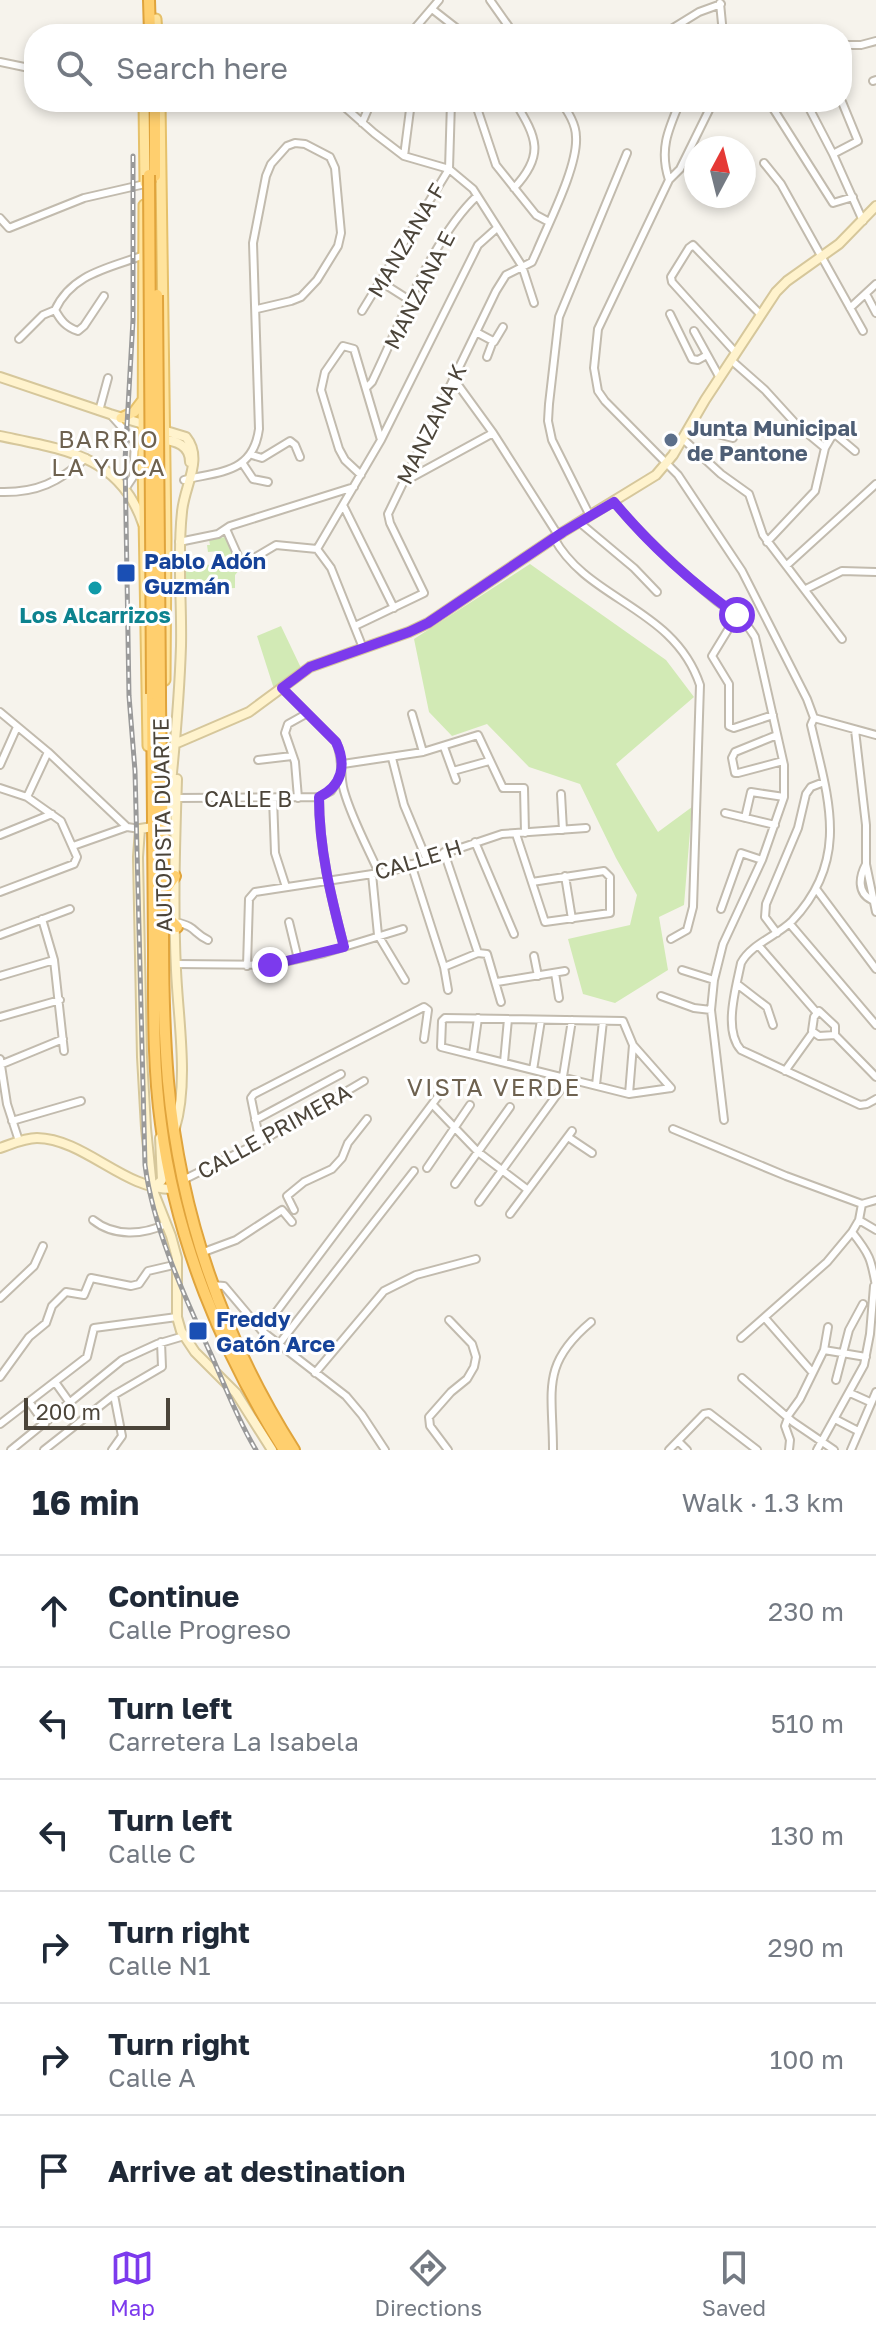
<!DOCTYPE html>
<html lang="en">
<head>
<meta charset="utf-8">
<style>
  body { margin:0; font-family:"Golos Text",sans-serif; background:#f2f2f3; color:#1f2937 }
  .compass { position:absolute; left:684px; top:136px; width:72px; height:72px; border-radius:50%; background:#fff; box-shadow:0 4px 12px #0003; rotate:7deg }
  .scale { position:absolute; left:24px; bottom:20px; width:146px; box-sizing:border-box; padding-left:8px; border:4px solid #4b4439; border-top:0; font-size:22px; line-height:28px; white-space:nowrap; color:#4b4439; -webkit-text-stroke:6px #fff; paint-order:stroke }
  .stop { position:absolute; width:24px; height:24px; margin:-18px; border:6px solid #7c3aed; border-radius:50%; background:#fff }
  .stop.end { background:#7c3aed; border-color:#fff; box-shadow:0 2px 8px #0008 }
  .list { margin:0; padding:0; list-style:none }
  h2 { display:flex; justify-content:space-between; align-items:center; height:104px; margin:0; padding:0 32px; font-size:34px }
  h2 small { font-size:26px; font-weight:400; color:#747a83 }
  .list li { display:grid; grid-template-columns:52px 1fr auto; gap:24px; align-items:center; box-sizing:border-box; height:112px; padding:0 32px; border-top:2px solid #e0e1e3 }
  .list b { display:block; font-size:30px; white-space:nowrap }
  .list p { margin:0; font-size:26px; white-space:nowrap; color:#747a83 }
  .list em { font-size:26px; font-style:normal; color:#747a83 }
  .icon { flex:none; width:44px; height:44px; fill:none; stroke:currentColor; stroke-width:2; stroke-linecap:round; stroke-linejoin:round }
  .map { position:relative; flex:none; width:876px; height:1450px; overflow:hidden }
  .search { position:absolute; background:#fff; box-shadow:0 4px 12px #0003; left:24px; right:24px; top:24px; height:88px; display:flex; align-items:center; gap:20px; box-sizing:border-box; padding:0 28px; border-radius:32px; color:#747a83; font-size:30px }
  .sheet { height:776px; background:#fff }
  nav { display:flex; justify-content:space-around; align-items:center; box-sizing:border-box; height:112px; border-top:2px solid #e0e1e3; background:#fff; font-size:22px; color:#747a83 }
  nav a { display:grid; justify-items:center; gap:4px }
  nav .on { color:#7c3aed }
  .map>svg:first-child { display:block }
</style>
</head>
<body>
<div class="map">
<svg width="876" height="1450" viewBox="0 0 876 1450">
  <rect width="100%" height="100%" fill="#f6f3ec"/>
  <path fill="#d2eab5" d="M225,537L231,543L240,569L235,575V588L192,590V580L185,581V566L223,564L219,551L208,552L207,545H210L209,540Z
    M530,564L666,660L694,697L616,764L658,832L692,807L684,905L659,917L668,970L615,1003L583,994L568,939L630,925L637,895L616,858L580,784L529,767L487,724L452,736L429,712L414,639Z
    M281,626L301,668L274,689L257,636Z"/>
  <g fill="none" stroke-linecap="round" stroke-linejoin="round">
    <g stroke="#c2bbae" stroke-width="10">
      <path id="street" d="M490,0L514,34
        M720,3L723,34
        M432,9L464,34
        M673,28L699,12L721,4
        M410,34L439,0
        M785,34L796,31L801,34
        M842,45H861L876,41
        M0,62L34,69
        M873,81L876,80
        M339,102L374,133L404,156L449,169L473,189L522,266L534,303
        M475,102L496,165L536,215L549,222
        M713,102L680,169L669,180L598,329L594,368L598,391L605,401L678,475L742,571L807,699L814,718L811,725C828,798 851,859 792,921C777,936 751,944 741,963C736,988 723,1030 741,1050L860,1105L867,1104L876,1099
        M769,102L833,203L853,197
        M806,102L833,154L863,221
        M362,123L371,102
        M833,154L858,141L842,102
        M404,156L411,102
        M764,163L781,184L863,331
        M449,169L451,102
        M669,180C659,150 668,130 680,102
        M514,188C545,155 537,138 515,102
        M0,218L9,228L84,198L145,184
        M381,282L411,301
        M866,294L876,313
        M104,296L84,326L78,331C66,327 61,321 55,310C72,273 110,268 144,255
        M850,308L876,284
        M362,311L449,169
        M670,314L692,359L698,360L707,355
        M694,331L720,378
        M476,332L493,341L487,357
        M19,339L43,315L55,310
        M494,342L503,327
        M736,353L672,282L671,277L689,248L693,245L761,315
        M731,360L765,390L796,424L825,448
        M453,378L493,433L558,535
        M366,388L372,382C399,326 433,237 477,196
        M99,411L108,378
        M110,414L135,442L133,477L125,489
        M690,427L733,438
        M683,439L721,474L749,494L763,535L842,639
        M252,455L262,458L290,441L295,445L300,457
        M243,464L253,479L268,482
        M361,475L345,460L339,449L321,390L325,372L343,346L354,349L381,440
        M184,480C221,471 253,473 259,429L253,243L266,176L271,164L287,146L295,143L305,144L330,157L335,168L341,233L338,246L317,280L301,297L291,301L257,309
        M405,481L493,433
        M0,492C37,493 59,482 86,458
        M614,502C643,537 679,570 714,599C730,612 745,619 755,637L784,765V797L762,860L723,944L714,980L711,1010L724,1120
        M344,507L394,608
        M590,516L552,440L548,421L549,404L559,317L627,153
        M579,522L634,568L657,592
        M226,529L242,565L276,545L317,549L331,568L363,648
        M554,538C588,601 674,607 700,685L693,907L687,930L671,939
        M179,542L218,534L230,526L354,487
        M767,542L815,491L825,448L832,436L836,435L855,451
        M317,549L381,440L478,245L497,228
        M787,565L876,484
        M806,589L842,571L876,572
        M737,615L712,656L729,684V726L734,728L773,715
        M355,626L424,593L390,523L388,514L496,291L506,275L532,262L537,251C549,222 578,166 576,137C576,124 568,112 561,102
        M282,688L336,742C344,759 339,774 344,791C352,819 367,846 379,873
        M0,712L48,752L127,827L140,829
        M412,714L423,752
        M814,718L876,735
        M855,730L866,825V864L876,912
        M777,735L735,752L732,758L735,773H738L783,761
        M444,747L456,780
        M392,758L404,805L426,858
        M258,760L292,756
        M343,764L423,752L478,735L503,788H524L525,833
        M0,765L17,727
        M453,771L489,761
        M340,777L331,791L319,797C319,849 331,897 344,947
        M0,788L27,797L61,821L77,857L74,864L0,892
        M561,794L563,830
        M27,797L48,752
        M176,798L319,797
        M273,798L275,853L286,887
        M298,798L295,762L285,733L288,724L306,714
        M725,813L775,825
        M745,818L751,792L784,797
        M516,834L545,922L610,913V877L604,871L532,882
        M0,835L52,814
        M475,842L514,934
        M73,846L127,827
        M444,852L478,953
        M411,864L444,967L448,990
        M866,864C859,877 857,893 872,900
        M372,874L378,935L405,980
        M565,876L572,919
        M817,890L876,969
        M721,909L741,853L762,860
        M42,919L54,960L64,1051
        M176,922C197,927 193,933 208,940
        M289,922L298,959
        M790,924L876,1025
        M777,933L765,917L766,904L798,828L806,794L811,787L824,782
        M0,935L70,909
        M759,946L817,1013
        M534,956L538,976
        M176,964L270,965L324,953L403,929
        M247,966L249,899L255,892L392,871L502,834L586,828
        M444,967L478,953L487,954L501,1002
        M682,970L714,980
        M555,973L559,998
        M0,976L54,960
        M497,982L565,971
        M737,984L767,1007L773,1025
        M661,996L694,1008L711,1010
        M819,1011L835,1026V1035L819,1036L812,1031L814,1017Z
        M0,1017L60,1000
        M835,1035L876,1077
        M633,1045L671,1088
        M473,1054L478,1018
        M0,1059L7,1104L19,1141
        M504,1062L508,1019
        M0,1065L63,1039
        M533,1070L541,1020
        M785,1071L813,1032
        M596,1085L603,1021
        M629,1094L633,1045L623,1021L445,1018L442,1021L441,1047L629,1094L671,1088
        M433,1105L478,1152L528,1190
        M255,1120L341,1074
        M12,1121L81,1101
        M673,1129L786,1176L862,1204
        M568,1137L592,1153
        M260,1142L251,1098L254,1094L424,1007L428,1010L424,1039
        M427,1168L470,1105
        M183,1180L260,1142L364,1081
        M455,1184L510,1107
        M479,1202L561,1089L572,1020
        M294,1210L287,1196L304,1182L332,1169L342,1158L348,1143L367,1119
        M510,1214L572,1131
        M93,1220C114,1237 143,1235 166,1224
        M859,1220L862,1204L876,1200
        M876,1230L859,1220L852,1232C871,1256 871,1260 876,1286
        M201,1253L236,1240L282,1210L292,1222
        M212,1285L224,1286L262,1331L346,1396L362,1415L385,1450
        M0,1298L34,1266L43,1246
        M765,1318L812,1372
        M262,1331L442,1091
        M741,1338L827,1262L852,1232
        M279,1344L414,1171
        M824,1350L828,1327
        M315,1373L384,1291L416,1275L476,1259
        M0,1377L29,1337L46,1323L52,1306L66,1292L84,1295L91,1278L131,1286L139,1284L148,1271L178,1264
        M742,1378L793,1422L834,1450
        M836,1380L849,1330L863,1304
        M55,1382L70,1403
        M850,1393L870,1402
        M30,1403L45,1424
        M787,1417L800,1399L824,1350L866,1357
        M788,1418L785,1426L790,1440L789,1450
        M835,1419L858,1431
        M0,1424L87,1357L94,1328L177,1317
        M678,1441L687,1450
        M11,1450L122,1360L157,1344L184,1336
        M44,1450L114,1395L162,1367L161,1342
        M112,1450L122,1436L114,1395
        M448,1450L430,1426L429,1417L451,1392L467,1379L474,1367L476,1357L472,1344L449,1320
        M553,1450C553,1390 540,1365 591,1322
        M669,1450L704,1414L709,1413L757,1450
        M817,1450L864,1365L870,1334L874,1286
        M851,1450L876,1392"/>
    </g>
    <g stroke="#d6c79b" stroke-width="12">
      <path id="secondary" d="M0,377L110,414L186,437C204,459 184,486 182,512C177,556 182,601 181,646C179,708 173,768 166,829
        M0,436C62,449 120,455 143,524
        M161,439C176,441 190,445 190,462
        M177,743L249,712L310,667L409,632L428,623L563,532L656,475L673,455L705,400L776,292L787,281L839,244L876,206
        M153,827L140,829L138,857L142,1057L146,1128L152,1188L171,1236L177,1258V1317L181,1331L195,1352L236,1393L272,1450
        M175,1128C189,1082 178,1018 176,970C173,907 175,842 177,779
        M0,1148C12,1144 24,1138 37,1138C85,1139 124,1190 173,1189
        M153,1188L162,1180L160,1138"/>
    </g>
    <g stroke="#e6c16a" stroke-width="13">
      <path id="primary" d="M156,19L157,34
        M144,102L145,183
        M160,102L166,539L165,680
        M144,205L143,458L148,746
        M121,418L134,412L143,400"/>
    </g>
    <g stroke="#e0a43c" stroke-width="14">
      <path id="highway" d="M149,0L150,34
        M155,176V102
        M160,693C160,750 163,806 163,863C163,935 162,1008 168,1081C180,1213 223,1338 294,1450
        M152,694C153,778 153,863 154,948C154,1006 153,1066 161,1124C176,1240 222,1352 284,1450
        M164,891L175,876
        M163,913L177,927"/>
    </g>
    <use href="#street" stroke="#fff" stroke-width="6"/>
    <use href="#secondary" stroke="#fff3cd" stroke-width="8"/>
    <use href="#primary" stroke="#ffe39c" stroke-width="9"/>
    <use href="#highway" stroke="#ffcf6e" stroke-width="10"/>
    <g stroke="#9a9a9a" stroke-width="5">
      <path id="rail" d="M133,156V320L125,460L129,696L135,771L145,1165C154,1233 186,1299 214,1361C227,1391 239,1422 256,1450"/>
    </g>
    <use href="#rail" stroke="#fff" stroke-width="2" stroke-dasharray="6" stroke-linecap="butt"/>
    <g stroke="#e0a43c" stroke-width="14" stroke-linecap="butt">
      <path id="highway-bridge" d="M149,175L152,694
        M157,295L160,693"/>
    </g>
    <use href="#highway-bridge" stroke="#ffcf6e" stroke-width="10"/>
  </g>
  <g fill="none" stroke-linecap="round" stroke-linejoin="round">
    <path stroke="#7c3aed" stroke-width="10" d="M270,965L344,947C331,897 319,849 319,797C342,786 347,765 336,742L282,688L310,667L409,632L428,623L563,532L614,502C649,544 692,583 737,615"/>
  </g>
  <circle fill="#5c6f8a" stroke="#fff" stroke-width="3" cx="671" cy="440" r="8"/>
  <g fill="#1a4fb4" stroke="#fff" stroke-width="3">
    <rect x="116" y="563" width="20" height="20" rx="4"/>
    <rect x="188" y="1321" width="20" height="20" rx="4"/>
  </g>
  <circle fill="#0f9aa8" stroke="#fff" stroke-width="3" cx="95" cy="588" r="8"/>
  <g text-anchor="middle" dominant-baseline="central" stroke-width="6" stroke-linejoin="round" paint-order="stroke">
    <g font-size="22" fill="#4b4439" stroke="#fff">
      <text transform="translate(406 240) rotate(-59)">MANZANA F</text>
      <text transform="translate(419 290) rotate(-63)">MANZANA E</text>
      <text transform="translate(431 424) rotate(-64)">MANZANA K</text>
      <text x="248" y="798">CALLE B</text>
      <text transform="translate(162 825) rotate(-91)">AUTOPISTA DUARTE</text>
      <text transform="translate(418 859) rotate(-17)">CALLE H</text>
      <text transform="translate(274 1131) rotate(-29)">CALLE PRIMERA</text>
    </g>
    <g font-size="22" font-weight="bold" fill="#4e5e75" stroke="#fff" text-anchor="start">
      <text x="687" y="427">Junta Municipal<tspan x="687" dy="25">de Pantone</tspan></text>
    </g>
    <g font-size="22" font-weight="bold" fill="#164399" stroke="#fff" text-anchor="start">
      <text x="144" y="560">Pablo Adón<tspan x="144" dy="25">Guzmán</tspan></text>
      <text x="216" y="1318">Freddy<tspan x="216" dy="25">Gatón Arce</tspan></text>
    </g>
    <g font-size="22" font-weight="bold" fill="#0d838f" stroke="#fff">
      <text x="95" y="614">Los Alcarrizos</text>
    </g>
    <g font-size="24" letter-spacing="2" fill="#6e6250" stroke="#fff">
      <text x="109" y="438">BARRIO<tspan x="109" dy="28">LA YUCA</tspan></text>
      <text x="494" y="1086">VISTA VERDE</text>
    </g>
  </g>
</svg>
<svg class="compass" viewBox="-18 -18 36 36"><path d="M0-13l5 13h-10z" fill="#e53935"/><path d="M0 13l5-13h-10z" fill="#747a83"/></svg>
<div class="scale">200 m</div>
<div class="stop" style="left:737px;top:615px"></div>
<div class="stop end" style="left:270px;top:965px"></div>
<div class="search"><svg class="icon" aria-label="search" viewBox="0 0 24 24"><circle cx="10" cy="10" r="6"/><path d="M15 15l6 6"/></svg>Search here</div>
</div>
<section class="sheet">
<h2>16 min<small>Walk · 1.3 km</small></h2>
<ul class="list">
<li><svg class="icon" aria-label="ahead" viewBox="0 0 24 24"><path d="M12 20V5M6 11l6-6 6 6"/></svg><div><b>Continue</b><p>Calle Progreso</p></div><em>230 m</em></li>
<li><svg class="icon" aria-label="left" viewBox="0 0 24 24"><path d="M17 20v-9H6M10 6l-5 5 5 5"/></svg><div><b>Turn left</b><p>Carretera La Isabela</p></div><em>510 m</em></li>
<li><svg class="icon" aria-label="left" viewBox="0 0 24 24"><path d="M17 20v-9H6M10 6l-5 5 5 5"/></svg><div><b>Turn left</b><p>Calle C</p></div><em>130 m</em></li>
<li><svg class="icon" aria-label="right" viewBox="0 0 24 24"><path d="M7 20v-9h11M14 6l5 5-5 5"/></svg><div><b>Turn right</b><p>Calle N1</p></div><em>290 m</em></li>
<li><svg class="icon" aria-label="right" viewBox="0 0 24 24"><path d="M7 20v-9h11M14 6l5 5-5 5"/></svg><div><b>Turn right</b><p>Calle A</p></div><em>100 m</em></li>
<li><svg class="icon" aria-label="arrive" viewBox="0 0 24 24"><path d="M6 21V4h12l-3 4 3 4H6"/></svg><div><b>Arrive at destination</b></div></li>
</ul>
</section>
<nav>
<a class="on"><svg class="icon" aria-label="map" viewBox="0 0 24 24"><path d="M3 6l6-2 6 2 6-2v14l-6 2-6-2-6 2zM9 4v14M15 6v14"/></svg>Map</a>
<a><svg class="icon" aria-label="directions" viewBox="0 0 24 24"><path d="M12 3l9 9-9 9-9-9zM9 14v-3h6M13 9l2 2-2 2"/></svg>Directions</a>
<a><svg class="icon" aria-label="saved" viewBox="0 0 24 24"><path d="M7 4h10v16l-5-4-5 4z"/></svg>Saved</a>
</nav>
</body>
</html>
